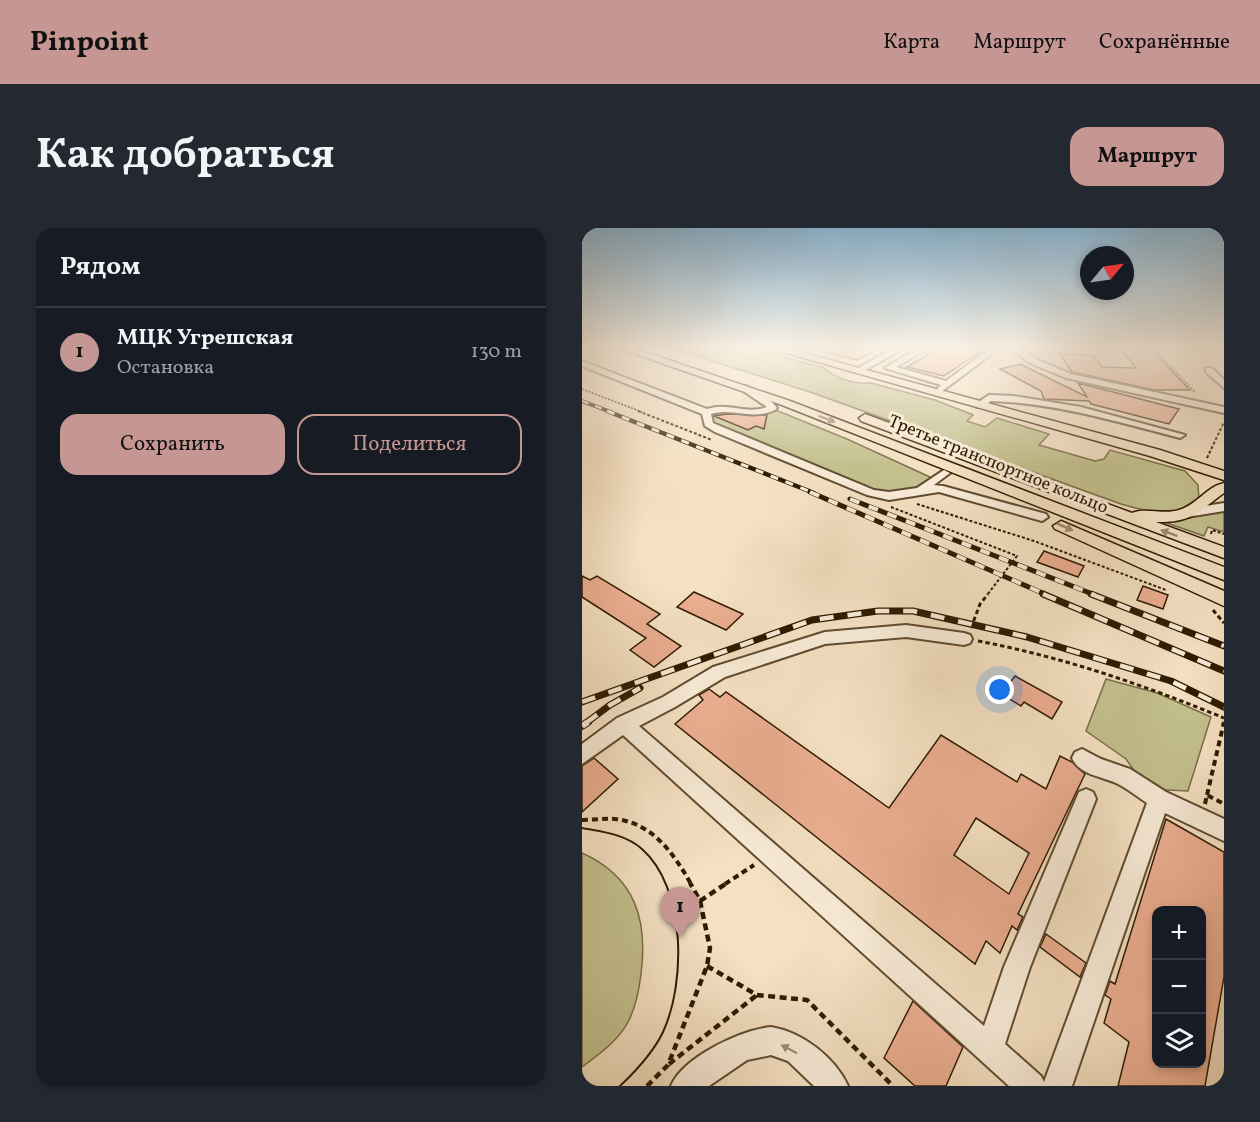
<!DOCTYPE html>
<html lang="ru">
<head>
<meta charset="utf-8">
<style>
  body { margin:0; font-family:Vollkorn,serif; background:#242831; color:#f1f3f6 }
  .controls { position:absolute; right:18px; bottom:18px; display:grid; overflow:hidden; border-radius:12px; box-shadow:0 3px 9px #0003 }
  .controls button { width:54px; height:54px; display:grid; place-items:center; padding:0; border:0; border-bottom:2px solid #363941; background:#171b24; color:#f1f3f6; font:30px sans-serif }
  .compass { position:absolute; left:498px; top:18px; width:54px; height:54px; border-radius:50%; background:#171b24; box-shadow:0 3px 9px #0003; rotate:61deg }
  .you { position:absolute; left:418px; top:462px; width:21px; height:21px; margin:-15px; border:4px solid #fff; border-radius:50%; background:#1a73e8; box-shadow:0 0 0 9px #1a73e833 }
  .badge { display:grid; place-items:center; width:39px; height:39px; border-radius:50%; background:#c59692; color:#111; font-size:20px; font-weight:700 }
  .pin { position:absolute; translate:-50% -50px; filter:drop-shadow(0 2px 3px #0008) }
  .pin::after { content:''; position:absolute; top:32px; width:21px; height:18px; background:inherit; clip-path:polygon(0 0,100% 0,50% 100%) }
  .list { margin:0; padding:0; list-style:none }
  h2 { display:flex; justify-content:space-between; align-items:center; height:78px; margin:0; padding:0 24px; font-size:26px }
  h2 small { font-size:20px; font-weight:400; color:#9ea1a6 }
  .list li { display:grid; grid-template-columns:39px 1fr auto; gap:18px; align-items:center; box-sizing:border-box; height:90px; padding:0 24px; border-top:2px solid #363941 }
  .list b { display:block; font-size:22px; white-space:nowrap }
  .list p { margin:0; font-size:20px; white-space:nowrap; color:#9ea1a6 }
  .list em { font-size:20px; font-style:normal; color:#9ea1a6 }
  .actions { display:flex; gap:12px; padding:18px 24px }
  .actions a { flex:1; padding:14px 0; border:2px solid #c59692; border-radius:18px; text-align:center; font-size:21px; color:#c59692 }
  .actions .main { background:#c59692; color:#111 }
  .icon { flex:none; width:33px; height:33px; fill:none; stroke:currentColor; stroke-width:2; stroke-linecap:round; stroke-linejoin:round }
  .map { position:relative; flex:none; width:642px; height:858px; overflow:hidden; border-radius:18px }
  header { display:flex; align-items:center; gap:36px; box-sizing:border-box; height:84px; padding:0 30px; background:#c59692; color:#111 }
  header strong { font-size:28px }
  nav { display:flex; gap:33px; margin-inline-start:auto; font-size:21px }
  .intro { display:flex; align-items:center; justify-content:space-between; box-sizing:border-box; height:144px; padding:0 36px }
  h1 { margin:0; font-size:42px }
  .button { padding:15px 27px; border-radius:18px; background:#c59692; color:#111; font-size:21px; font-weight:700 }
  main { display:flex; gap:36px; padding:0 36px }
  aside { flex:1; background:#171b24; border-radius:18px; box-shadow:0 3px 9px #0003 }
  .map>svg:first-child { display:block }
</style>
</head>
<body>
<header>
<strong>Pinpoint</strong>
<nav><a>Карта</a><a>Маршрут</a><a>Сохранённые</a></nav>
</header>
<div class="intro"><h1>Как добраться</h1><a class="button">Маршрут</a></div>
<main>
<aside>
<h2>Рядом<small></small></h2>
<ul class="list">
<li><span class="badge">1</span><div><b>МЦК Угрешская</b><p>Остановка</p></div><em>130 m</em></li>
</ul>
<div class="actions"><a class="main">Сохранить</a><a>Поделиться</a></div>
</aside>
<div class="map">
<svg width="642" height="858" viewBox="0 0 642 858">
  <rect width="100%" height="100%" fill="#f4e0c2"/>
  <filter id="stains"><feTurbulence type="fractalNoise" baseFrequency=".00333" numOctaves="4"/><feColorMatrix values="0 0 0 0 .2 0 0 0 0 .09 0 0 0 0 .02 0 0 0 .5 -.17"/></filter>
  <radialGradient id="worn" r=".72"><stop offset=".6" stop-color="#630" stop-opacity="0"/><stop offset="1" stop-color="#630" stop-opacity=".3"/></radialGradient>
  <path fill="#c3c08e" stroke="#796e47" stroke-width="1.5" d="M86,119H165L242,140C255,151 272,156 289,155L353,172L389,186L391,187L385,193L403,199L415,190L467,206L457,217L513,233L522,231L528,222L603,243L616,257L617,272C597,292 562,283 539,276L231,165Z
    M191,181L265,211L348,249V252C331,263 318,264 298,265L132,198L127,186L130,184L147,191L184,185Z
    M642,282V304L626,299L622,308L579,293L598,292Z
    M524,451L575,465L629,489L606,563L565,561L544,531L504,503Z
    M0,625C53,649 66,691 59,746C57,762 54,779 46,794C37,812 16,827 0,839Z"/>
  <path fill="#ebae91" stroke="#2f1b00" stroke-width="1.5" fill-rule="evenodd" d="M241,119H301L275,132L241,124Z
    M358,119H405L362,148L325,139Z
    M537,119L570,122L608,162H572L490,144L478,126L511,127L520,139L554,140Z
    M438,136L505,169L496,155L597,181L587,196L509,176L507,173L462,171L459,163L418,141Z
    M145,186L185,187L182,201L174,198L166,202L132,188Z
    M462,323L502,338L496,349L455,334Z
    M0,348L8,352L15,348L78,386L65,396L99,418L72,439L48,422L64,410L0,369Z
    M561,358L586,367L581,381L555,372Z
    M112,364L161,386L144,402L95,379Z
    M433,448L480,474L470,491L442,474L439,478L419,466Z
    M127,461L138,469L144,464L307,580L359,507L435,554L439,546L464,561L478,528L490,534L503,546L436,686L441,689L435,702L430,698L418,725L404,713L393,736L93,496L121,472L117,467ZM394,590L447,625L427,666L372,627Z
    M12,530L36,551L0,584V538Z
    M584,591L642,624V749L623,858H536L547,814L522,795L529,771L523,767L528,753L533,756ZM574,682H620V836H574Z
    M464,706L504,735L498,749L458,719Z
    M331,773L381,819L364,858H333L302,830Z"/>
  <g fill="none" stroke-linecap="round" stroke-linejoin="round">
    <g stroke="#604c30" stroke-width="4">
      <path id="minor" d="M314,119H324L278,145L271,143Z
        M338,119H348L314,139L364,153L410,119H419L359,164L355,161L359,157L303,140Z
        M427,119H436L454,131L489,146L642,179V185L484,150L448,135Z
        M0,133L125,181C147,174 164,187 185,179L157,160L164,158L190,174L195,180L193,182C169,193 152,179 129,186L131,195L292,262L307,264L335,260L362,242L368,245L352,257L361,258L464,286L466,289L460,293L357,264L307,272L285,267L133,204L123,198L120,186L0,138Z
        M624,140H630L642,152V160L624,144Z
        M407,167L432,168L499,179L603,207L598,210C536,194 473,175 409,173L401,179H395V175Z
        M642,275V283L605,289L599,285L605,281Z
        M324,397L382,405L388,407L390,411L388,415L382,417L324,409L243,416L143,449L93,479L57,498L402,798L422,739L497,564L504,561L511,564L514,571L448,739L423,816L459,848L462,854L565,575C556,569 546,561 536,556C521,548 498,548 490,530L493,524L500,521L519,531L548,541L584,564L642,591V613L583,585L490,858H427L41,507L0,536V516L35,490L81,469L131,439L243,404Z
        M189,799C220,804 253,829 266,858H232L206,833L189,827L165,832L127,858H89C101,829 159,802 189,799Z"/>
    </g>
    <g stroke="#2f1b00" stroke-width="3">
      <path id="major" d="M33,119H48L208,173L642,339V352L200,177Z
        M183,119H200L578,222L642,243V252L568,228Z
        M283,186L550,285C563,279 582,287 597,282C615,277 624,259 642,255V265C616,284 609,295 574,294L642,319V330L279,193L277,190Z
        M479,293L642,363V378L473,301L471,298Z"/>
    </g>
    <path stroke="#2f1b00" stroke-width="1.5" stroke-dasharray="2 1.5" stroke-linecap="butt" d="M168,119L178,122
      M570,119L613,164
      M0,161L60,184"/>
    <path stroke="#2f1b00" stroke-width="2" stroke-dasharray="3 2" stroke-linecap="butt" d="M56,183L130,212
      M625,230L642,194
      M335,276L452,313L584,362
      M309,279L435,328L405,367
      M629,306L630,302L642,306"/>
    <path stroke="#2f1b00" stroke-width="3" stroke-dasharray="4.5 3" stroke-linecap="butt" d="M631,382L642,395
      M389,400L398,376L406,366
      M396,413C481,429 562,457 642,490"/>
    <path stroke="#2f1b00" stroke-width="4" stroke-dasharray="6 4" stroke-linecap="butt" d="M625,567L642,494
      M623,576L625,567L642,576
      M0,592C11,592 23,590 33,591C71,595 92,626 109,656
      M143,656L172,637"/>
    <path stroke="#2f1b00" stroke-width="4.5" stroke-dasharray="7 4.5" stroke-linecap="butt" d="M118,673L145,655
      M125,738L175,767L225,772L311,858
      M87,836L175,767
      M65,858L86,837L125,738L128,720L118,673L108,655"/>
    <use href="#minor" fill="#f8ebd7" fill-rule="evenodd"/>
    <use href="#major" fill="#f4e0c2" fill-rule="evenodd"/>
    <path stroke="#2f1b00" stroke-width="2" d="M0,600C21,604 43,606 60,621C104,660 104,754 81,804C71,825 55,842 38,858"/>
    <g stroke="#2f1b00" stroke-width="4">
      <path id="rail-far4" d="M0,173L29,184"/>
    </g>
    <g stroke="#2f1b00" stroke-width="4.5">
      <path id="rail-far3" d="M25,183L232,265"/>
    </g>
    <g stroke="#2f1b00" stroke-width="5">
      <path id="rail-far2" d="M228,264L465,367
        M268,271L513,367"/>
    </g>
    <g stroke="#2f1b00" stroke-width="7">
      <path id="rail-far1" d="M461,366L642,443
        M509,366L642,418
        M0,474L230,392L296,383H331L445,409L589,453L642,479
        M4,495L28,477L58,460"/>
    </g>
    <g stroke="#2f1b00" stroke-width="8">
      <path id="rail" d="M0,498L6,494"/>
    </g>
    <use href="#rail-far4" stroke="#f8ebd7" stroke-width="2" stroke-dasharray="7" stroke-linecap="butt"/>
    <use href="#rail-far3" stroke="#f8ebd7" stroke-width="3" stroke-dasharray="8" stroke-linecap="butt"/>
    <use href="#rail-far2" stroke="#f8ebd7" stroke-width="4" stroke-dasharray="10" stroke-linecap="butt"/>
    <use href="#rail-far1" stroke="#f8ebd7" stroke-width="4.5" stroke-dasharray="14" stroke-linecap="butt"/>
    <use href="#rail" stroke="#f8ebd7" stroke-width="6" stroke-dasharray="17" stroke-linecap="butt"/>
  </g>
  <defs><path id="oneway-solid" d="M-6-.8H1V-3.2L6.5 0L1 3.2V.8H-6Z" transform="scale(1.5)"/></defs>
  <g fill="#9b876b">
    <use href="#oneway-solid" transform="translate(245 191) rotate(21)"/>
    <use href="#oneway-solid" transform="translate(483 299) rotate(24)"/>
    <use href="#oneway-solid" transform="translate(587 305) rotate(-160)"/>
  </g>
  <use fill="#9e8d76" href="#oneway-solid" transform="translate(207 821) rotate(-152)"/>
  <linearGradient id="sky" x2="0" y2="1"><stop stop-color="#8ab7d6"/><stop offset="0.5" stop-color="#faf1e4"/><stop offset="1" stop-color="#faf1e4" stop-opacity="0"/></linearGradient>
  <rect width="642" height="239" fill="url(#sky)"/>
  <g text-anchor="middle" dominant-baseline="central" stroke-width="6" stroke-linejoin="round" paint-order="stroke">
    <g font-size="18" fill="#2f1b00" stroke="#f8ebd7">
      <text transform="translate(416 237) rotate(22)">Третье транспортное кольцо</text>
    </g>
  </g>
  <rect width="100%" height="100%" filter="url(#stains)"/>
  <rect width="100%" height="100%" fill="url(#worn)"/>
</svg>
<div class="controls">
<button>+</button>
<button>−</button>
<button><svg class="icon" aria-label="layers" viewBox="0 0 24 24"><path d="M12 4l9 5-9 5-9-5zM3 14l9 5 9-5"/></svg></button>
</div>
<svg class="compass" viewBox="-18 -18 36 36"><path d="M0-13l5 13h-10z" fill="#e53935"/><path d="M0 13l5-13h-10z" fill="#9ea1a6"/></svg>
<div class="you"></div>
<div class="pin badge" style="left:98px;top:709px">1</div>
</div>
</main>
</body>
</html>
